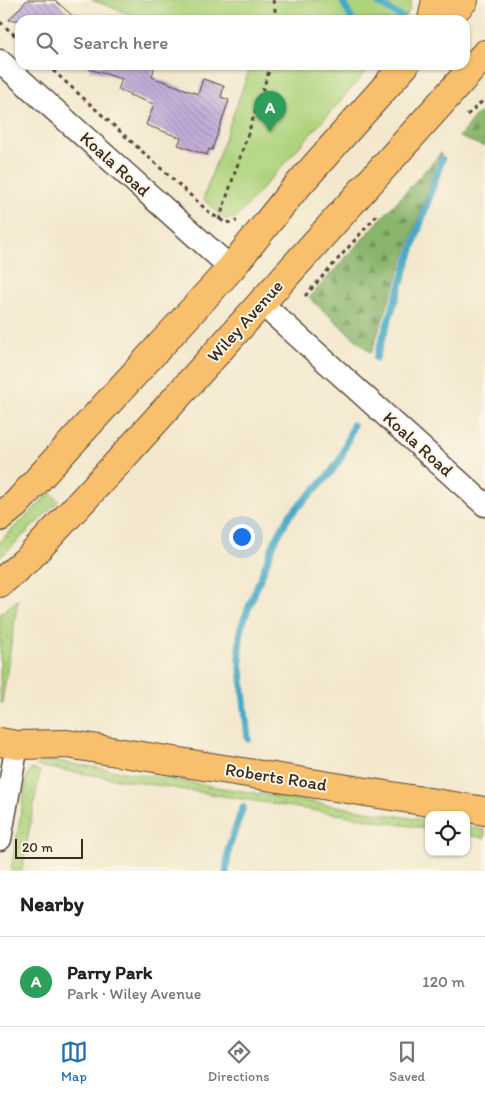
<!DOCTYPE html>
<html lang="en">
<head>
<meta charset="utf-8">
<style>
  body { margin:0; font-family:Itim,sans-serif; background:#f2f2f2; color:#222 }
  .controls { position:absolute; right:15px; bottom:15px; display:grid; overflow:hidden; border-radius:10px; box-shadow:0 1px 4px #0004 }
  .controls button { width:45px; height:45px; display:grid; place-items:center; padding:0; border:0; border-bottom:1px solid #e0e0e0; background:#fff; color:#222; font:25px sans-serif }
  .scale { position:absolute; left:15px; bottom:12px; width:68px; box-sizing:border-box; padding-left:5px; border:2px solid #3b2a1e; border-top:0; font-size:14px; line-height:18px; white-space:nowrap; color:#3b2a1e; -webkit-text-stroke:4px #fcf5e5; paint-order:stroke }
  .you { position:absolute; left:241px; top:536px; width:18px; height:18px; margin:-12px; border:4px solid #fff; border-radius:50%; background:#1a73e8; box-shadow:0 0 0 8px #1a73e833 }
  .badge { display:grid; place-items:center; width:32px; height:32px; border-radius:50%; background:#1f6fb2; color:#fff; font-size:16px; font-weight:700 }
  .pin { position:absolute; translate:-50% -41px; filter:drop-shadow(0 1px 2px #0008) }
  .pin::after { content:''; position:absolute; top:26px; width:18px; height:15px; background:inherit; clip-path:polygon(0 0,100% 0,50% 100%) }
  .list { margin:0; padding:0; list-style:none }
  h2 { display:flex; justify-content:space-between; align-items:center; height:65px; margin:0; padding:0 20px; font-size:21px }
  h2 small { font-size:16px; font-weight:400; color:#767676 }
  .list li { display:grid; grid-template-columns:32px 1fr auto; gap:15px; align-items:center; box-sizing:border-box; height:90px; padding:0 20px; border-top:1px solid #e0e0e0 }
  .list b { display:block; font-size:19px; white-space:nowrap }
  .list p { margin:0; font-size:16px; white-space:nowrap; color:#767676 }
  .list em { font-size:16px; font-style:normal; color:#767676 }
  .icon { flex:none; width:28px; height:28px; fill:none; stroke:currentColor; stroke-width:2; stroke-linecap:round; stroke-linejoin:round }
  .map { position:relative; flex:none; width:485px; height:871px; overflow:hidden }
  .search { position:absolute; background:#fff; box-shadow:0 1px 4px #0004; left:15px; right:15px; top:15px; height:55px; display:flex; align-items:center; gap:12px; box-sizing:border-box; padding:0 18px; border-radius:15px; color:#767676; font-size:19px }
  .sheet { height:155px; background:#fff }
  nav { display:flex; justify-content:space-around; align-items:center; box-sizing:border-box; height:70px; border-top:1px solid #e0e0e0; background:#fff; font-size:14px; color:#767676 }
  nav a { display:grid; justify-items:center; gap:2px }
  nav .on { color:#1f6fb2 }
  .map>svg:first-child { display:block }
</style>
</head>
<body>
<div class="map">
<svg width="485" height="871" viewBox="0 0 485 871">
  <defs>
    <pattern id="grass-dots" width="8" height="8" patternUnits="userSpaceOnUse" patternTransform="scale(1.25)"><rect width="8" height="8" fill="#add37d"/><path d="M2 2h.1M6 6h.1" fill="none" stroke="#96b56c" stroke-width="1.8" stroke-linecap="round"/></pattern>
    <pattern id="forest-firs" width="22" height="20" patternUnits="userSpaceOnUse" patternTransform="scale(1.25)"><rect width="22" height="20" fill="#8ab56c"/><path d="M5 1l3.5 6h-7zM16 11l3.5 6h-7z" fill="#729358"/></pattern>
    <pattern id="building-back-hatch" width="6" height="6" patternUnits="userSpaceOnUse" patternTransform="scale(1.25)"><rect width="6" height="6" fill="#c3add9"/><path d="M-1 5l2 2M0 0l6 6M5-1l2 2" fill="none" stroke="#a08daf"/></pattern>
  </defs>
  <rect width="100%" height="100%" fill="#fcf5e5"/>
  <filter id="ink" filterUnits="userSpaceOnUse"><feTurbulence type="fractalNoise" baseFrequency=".02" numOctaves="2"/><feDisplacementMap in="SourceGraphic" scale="10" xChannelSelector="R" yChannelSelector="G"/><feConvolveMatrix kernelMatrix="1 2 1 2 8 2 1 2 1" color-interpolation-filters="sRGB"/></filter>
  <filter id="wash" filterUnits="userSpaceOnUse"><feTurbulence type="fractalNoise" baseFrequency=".0096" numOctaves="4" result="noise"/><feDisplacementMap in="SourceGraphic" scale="20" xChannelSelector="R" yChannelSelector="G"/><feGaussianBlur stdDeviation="1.12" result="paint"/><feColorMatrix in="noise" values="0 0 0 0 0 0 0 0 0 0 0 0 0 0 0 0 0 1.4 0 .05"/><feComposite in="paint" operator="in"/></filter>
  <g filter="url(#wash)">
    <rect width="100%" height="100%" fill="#f3e8cd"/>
    <path fill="url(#grass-dots)" stroke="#747e4e" d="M50,493L59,501L0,558V541Z
      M18,600L2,703H0V614Z
      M55,761L429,821V829L36,766L41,763Z
      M31,769L40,771L22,871H11L27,777Z
      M466,827L485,830V838L466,835Z"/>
    <path fill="url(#forest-firs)" stroke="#627045" d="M485,109V147L459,137L474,117Z
      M441,153L371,353L309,298Z"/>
    <path fill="#add37d" stroke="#747e4e" d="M92,0H411L410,9L403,20H145Z
      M251,65H372L236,218L224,219L203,199Z"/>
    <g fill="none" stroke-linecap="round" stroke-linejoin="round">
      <path stroke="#45a9c5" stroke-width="7" d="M342,0L352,20
        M374,0L401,17
        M376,358L442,159
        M248,739L239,650L241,627L275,541L289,516L329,475L341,458L353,425
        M226,871L229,847L243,807"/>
    </g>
    <g id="blocks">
      <path fill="url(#building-back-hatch)" d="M27,0H55L77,20H9Z
        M90,65H155L152,77L198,94L203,79L224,86L221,97L229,100L212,150L209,149L207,155L178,145L181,138L146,125L154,104L129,95V93L118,90L122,79L89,69Z"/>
    </g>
  </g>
  <g filter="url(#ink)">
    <use href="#blocks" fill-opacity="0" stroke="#574638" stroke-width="1"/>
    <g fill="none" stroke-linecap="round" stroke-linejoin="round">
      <g stroke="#574638" stroke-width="25">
        <path id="minor" d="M0,61L231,268
          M261,303L485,505
          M0,839L17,745"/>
      </g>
      <g stroke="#574638" stroke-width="30">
        <path id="major" d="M432,20L436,0
          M0,742L17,745L67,744L485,811"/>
      </g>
      <g stroke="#574638" stroke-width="30">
        <path id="highway" d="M445,20L464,0
          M0,517L16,504L42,475L231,268L292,192L405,65
          M0,583L30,557L123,457L485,54"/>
      </g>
      <path stroke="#574638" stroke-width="3" stroke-dasharray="4 4" stroke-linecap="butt" d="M273,0L277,20
        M0,22L20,40
        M47,65L210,213L226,223L237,221
        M467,115L485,99
        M219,220L271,65
        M305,296L379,213"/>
      <use href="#minor" stroke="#fff" stroke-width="22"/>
      <use href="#major" stroke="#f8bf6c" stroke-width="28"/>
      <use href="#highway" stroke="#f8bf6c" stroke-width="28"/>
    </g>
  </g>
  <g text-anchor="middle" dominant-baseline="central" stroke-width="4" stroke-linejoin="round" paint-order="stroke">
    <g font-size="18" fill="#3b2a1e" stroke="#fcf5e5">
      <text transform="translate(115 164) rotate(42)">Koala Road</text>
      <text transform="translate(245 321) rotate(-48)">Wiley Avenue</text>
      <text transform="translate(418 444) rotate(42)">Koala Road</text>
      <text transform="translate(276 777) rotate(9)">Roberts Road</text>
    </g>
  </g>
</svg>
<div class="controls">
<button><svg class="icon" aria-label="locate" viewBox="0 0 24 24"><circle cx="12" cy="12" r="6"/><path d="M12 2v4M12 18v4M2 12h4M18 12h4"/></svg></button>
</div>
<div class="scale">20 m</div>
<div class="you"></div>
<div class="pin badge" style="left:270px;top:132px;background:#2e9e5b">A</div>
<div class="search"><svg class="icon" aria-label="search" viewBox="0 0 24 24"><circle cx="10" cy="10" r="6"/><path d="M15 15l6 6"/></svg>Search here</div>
</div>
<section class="sheet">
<h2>Nearby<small></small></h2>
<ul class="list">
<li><span class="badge" style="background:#2e9e5b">A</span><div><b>Parry Park</b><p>Park · Wiley Avenue</p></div><em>120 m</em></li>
</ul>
</section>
<nav>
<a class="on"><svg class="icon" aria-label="map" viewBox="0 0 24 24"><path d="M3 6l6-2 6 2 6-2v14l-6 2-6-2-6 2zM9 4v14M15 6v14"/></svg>Map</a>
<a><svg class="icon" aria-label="directions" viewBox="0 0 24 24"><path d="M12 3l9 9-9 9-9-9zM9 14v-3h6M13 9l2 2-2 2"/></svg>Directions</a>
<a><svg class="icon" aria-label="saved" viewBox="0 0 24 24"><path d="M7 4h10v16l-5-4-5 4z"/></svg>Saved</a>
</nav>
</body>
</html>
